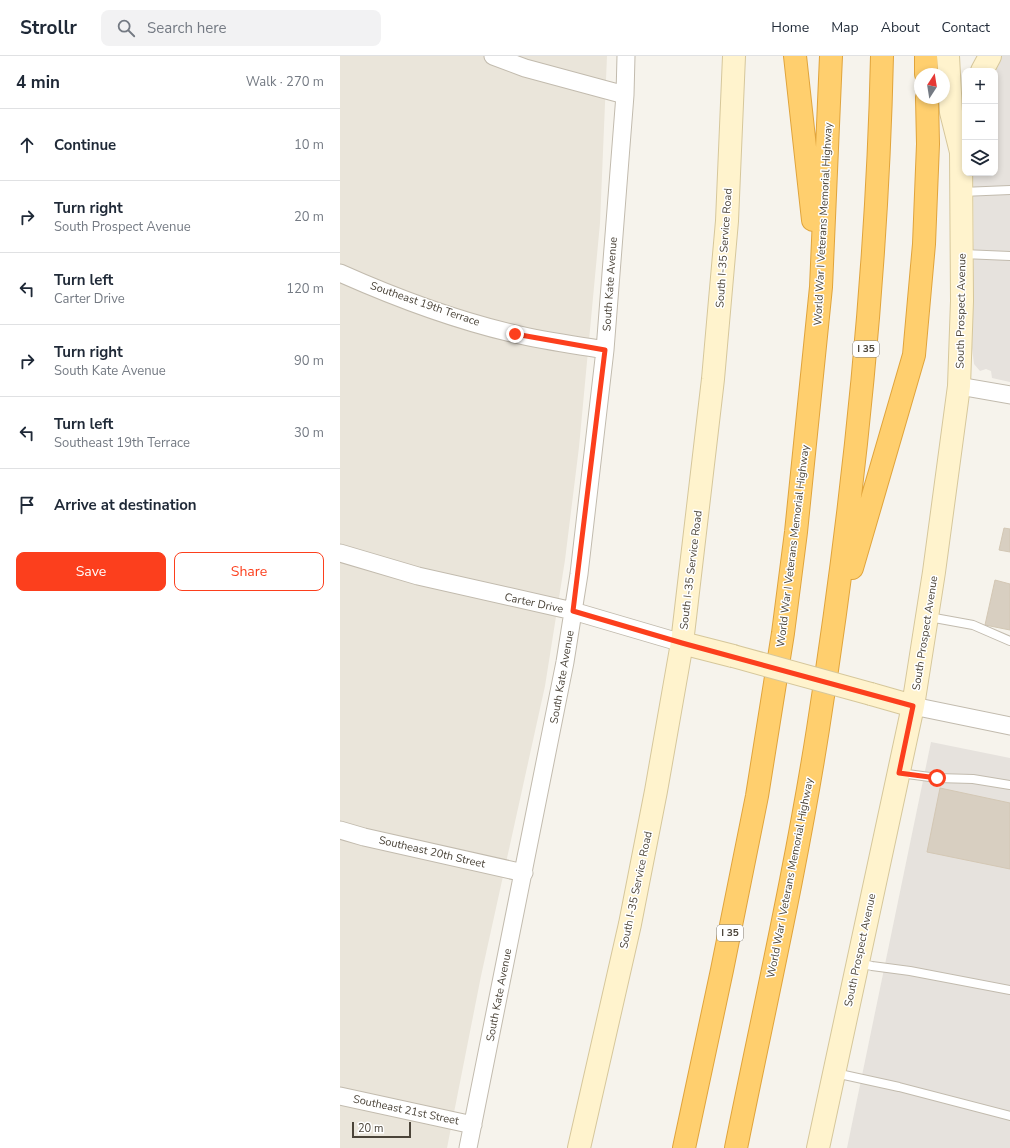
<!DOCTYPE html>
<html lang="en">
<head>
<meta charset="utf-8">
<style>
  body { margin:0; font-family:"Nunito Sans",sans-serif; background:#f2f2f3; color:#1f2937 }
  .controls { position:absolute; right:12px; top:12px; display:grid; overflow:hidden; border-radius:8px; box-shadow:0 2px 6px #0003 }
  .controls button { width:36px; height:36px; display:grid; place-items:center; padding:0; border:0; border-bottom:1px solid #e0e1e3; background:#fff; color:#1f2937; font:20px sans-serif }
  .compass { position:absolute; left:574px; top:12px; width:36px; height:36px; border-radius:50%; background:#fff; box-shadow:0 2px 6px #0003; rotate:12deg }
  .scale { position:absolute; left:12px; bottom:10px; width:59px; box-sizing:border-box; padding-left:4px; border:2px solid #4b4439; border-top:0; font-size:11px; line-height:14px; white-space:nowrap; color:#4b4439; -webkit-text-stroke:3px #fff; paint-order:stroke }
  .stop { position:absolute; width:12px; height:12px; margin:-9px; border:3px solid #fc3f1d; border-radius:50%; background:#fff }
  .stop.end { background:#fc3f1d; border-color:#fff; box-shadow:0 1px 4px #0008 }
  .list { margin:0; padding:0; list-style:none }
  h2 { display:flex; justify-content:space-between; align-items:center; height:52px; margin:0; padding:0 16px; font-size:17px }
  h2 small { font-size:13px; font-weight:400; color:#747a83 }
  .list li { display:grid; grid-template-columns:26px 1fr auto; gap:12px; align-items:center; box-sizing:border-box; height:72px; padding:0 16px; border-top:1px solid #e0e1e3 }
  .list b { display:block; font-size:15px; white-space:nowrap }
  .list p { margin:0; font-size:13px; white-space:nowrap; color:#747a83 }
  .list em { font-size:13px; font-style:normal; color:#747a83 }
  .actions { display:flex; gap:8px; padding:12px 16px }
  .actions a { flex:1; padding:9px 0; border:1px solid #fc3f1d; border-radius:8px; text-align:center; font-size:14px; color:#fc3f1d }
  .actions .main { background:#fc3f1d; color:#fff }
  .icon { flex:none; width:22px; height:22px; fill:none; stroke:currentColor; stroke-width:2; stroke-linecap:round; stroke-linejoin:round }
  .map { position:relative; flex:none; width:670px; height:1092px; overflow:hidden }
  header { display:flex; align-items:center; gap:24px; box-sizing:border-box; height:56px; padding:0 20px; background:#fff; border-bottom:1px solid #e0e1e3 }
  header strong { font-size:19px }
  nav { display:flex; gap:22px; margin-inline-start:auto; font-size:14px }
  .search { width:280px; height:36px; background:#f2f2f3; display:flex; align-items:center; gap:10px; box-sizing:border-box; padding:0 14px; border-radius:8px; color:#747a83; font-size:15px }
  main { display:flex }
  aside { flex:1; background:#fff }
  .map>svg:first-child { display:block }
</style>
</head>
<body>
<header>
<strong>Strollr</strong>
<div class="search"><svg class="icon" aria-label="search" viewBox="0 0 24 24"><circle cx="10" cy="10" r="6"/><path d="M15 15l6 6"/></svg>Search here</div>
<nav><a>Home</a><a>Map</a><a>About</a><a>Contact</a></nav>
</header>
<main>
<aside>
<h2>4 min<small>Walk · 270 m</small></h2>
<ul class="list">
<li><svg class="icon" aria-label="ahead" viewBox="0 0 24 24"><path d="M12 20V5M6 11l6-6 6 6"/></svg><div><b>Continue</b></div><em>10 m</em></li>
<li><svg class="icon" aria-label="right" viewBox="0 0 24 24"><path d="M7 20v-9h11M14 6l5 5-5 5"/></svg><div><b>Turn right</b><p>South Prospect Avenue</p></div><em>20 m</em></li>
<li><svg class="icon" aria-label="left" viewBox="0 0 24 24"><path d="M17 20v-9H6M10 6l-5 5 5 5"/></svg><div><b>Turn left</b><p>Carter Drive</p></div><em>120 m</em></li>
<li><svg class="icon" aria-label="right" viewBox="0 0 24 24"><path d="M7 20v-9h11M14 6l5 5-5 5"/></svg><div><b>Turn right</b><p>South Kate Avenue</p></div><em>90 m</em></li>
<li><svg class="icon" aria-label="left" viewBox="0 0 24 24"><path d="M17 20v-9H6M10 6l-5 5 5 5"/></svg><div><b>Turn left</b><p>Southeast 19th Terrace</p></div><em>30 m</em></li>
<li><svg class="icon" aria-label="arrive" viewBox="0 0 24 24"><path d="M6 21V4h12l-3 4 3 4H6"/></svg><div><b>Arrive at destination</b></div></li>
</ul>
<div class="actions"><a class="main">Save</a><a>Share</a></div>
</aside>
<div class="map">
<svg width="670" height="1092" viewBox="0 0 670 1092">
  <rect width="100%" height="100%" fill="#f6f3ec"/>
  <path fill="#eae5da" d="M0,0H267L260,167L239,391L225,504L205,630L141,920L107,1092H0Z"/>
  <path fill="#e6e2dd" d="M660,0H670V326L652,322L651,315L646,313L640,315L634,308L632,292L634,182L633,117H655V15H651Z
    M591,686L670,702V1092H507Z"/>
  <path fill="#d8cfc1" stroke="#d3c7b4" d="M664,472L670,473V496L659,494Z
    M655,524L670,528V574L645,569Z
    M600,732L670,747V813L587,796Z"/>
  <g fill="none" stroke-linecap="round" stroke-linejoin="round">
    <g stroke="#c2bbae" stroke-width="10">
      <path id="lane" d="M622,136L670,134
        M623,198L670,200
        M589,561L633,569L670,585
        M560,717L597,722L633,723L670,729
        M519,907L532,910L570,915L670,934
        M495,1017L559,1031L670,1060"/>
    </g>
    <g stroke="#c2bbae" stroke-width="19">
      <path id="street" d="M153,0L185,12L285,39
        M0,217C56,242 115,264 175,278C205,285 235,289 265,294
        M619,330L670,339
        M0,497L78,520L233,555L342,587
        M573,650L670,670
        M0,774L24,781L184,817
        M0,1040L133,1069
        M128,1092L225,606L239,518L265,294L285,39L286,0"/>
    </g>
    <g stroke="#d6c79b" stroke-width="24">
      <path id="secondary" d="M608,0L611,56L621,96
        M642,15L650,0
        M342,587L393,600
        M531,638L573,650
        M239,1092L290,868L316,735L342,587L373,323L387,165L394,0
        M478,1092L573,650L594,516L619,330L622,245L621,96L625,77"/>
    </g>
    <g stroke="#e0a43c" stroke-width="24">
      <path id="highway" d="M455,0L473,164
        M586,0V18
        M512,512L574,299L584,188L588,88L587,42
        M344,1092L382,914L417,740L443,577L456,476L481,231L491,0
        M396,1092C424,953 456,814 478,673C513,450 537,226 542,0"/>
    </g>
    <use href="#lane" stroke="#fff" stroke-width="8"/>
    <use href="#street" stroke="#fff" stroke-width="17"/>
    <use href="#secondary" stroke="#fff3cd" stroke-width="22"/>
    <use href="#highway" stroke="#ffcf6e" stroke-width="22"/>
    <g stroke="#d6c79b" stroke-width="24" stroke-linecap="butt">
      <path id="secondary-bridge" d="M393,600L531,638"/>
    </g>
    <use href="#secondary-bridge" stroke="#fff3cd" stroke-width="22"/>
  </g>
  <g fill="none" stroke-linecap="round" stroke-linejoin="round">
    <path stroke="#fc3f1d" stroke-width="5" d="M175,278L265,294L233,555L342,587L573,650L559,717L597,722"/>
  </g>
  <g text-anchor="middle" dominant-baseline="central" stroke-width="3" stroke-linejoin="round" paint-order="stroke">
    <g fill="#fff" stroke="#817c74" stroke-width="1">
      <rect x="513" y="285" width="26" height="16" rx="3"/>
      <rect x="377" y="869" width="26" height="16" rx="3"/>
    </g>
    <g font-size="10" font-weight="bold" fill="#4b4439">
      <text x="526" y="293">I 35</text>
      <text x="390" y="877">I 35</text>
    </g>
    <g font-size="11" fill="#4b4439" stroke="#fff">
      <text transform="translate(483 168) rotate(-87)">World War I Veterans Memorial Highway</text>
      <text transform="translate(384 192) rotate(-86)">South I-35 Service Road</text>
      <text transform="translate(270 228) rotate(-86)">South Kate Avenue</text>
      <text transform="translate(85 248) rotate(19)">Southeast 19th Terrace</text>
      <text transform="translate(621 255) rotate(-89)">South Prospect Avenue</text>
      <text transform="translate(453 490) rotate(-83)">World War I Veterans Memorial Highway</text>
      <text transform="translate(351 514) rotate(-83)">South I-35 Service Road</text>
      <text transform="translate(194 547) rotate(12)">Carter Drive</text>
      <text transform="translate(585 577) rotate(-81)">South Prospect Avenue</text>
      <text transform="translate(222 621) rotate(-80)">South Kate Avenue</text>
      <text transform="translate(92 796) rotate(13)">Southeast 20th Street</text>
      <text transform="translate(450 822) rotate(-79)">World War I Veterans Memorial Highway</text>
      <text transform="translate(296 834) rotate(-78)">South I-35 Service Road</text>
      <text transform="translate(520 894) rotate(-78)">South Prospect Avenue</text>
      <text transform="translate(159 939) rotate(-79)">South Kate Avenue</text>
      <text transform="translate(66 1054) rotate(12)">Southeast 21st Street</text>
    </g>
  </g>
</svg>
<div class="controls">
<button>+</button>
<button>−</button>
<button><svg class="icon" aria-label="layers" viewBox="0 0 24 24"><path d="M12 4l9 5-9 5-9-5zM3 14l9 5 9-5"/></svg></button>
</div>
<svg class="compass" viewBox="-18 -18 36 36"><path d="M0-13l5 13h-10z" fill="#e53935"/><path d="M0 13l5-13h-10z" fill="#747a83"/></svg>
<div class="scale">20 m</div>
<div class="stop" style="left:597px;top:722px"></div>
<div class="stop end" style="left:175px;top:278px"></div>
</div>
</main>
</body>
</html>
